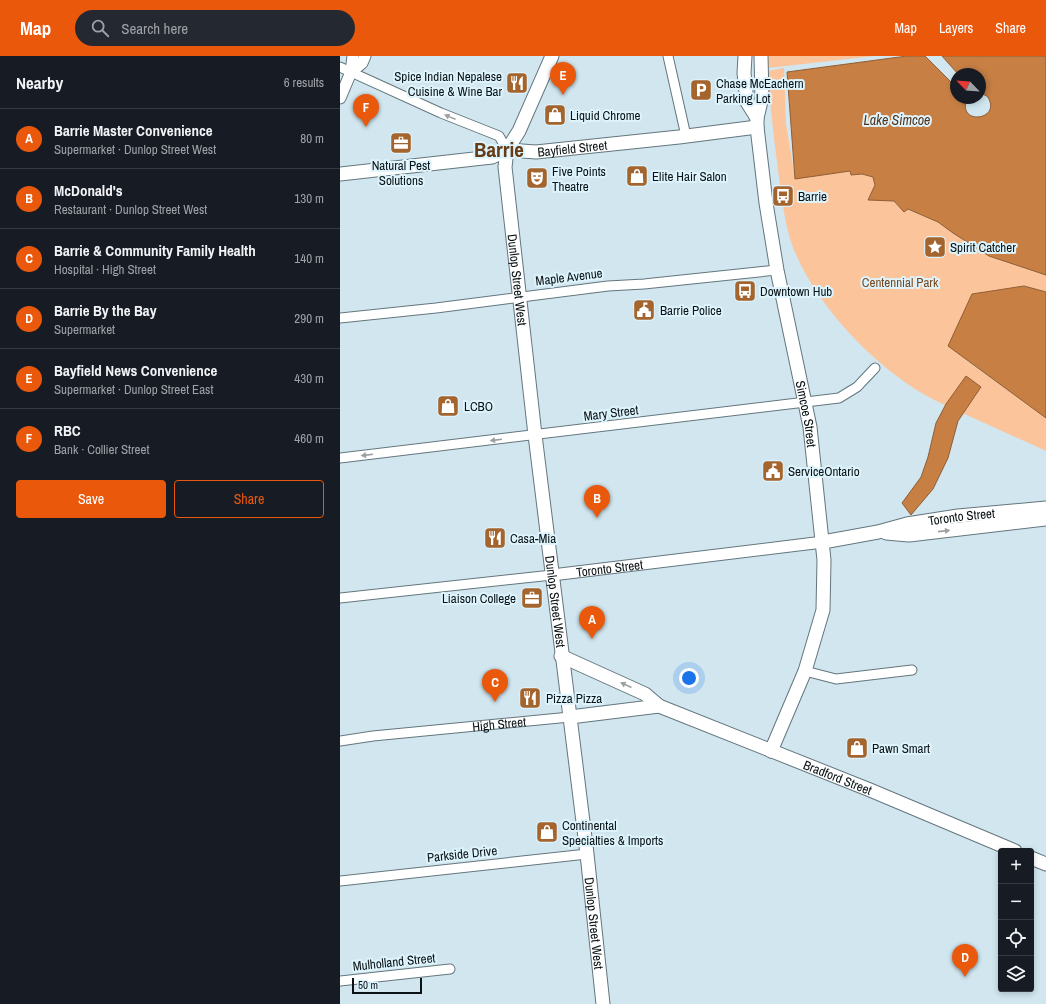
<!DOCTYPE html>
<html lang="en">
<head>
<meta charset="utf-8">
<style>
  body { margin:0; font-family:"Archivo Narrow",sans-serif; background:#242831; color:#f1f3f6 }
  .controls { position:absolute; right:12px; bottom:12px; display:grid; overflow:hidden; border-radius:4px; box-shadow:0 2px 6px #0003 }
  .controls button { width:36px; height:36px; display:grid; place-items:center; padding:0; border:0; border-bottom:1px solid #363941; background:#171b24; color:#f1f3f6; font:20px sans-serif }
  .compass { position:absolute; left:610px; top:12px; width:36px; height:36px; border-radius:50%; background:#171b24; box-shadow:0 2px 6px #0003; rotate:295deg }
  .scale { position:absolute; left:12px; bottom:10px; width:70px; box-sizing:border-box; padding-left:4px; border:2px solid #0a1215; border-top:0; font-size:11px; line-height:14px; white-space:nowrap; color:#0a1215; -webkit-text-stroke:3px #def4fd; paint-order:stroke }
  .you { position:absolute; left:349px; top:622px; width:14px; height:14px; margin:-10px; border:3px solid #fff; border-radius:50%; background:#1a73e8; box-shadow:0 0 0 6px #1a73e833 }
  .badge { display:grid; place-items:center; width:26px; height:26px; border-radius:50%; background:#ea580c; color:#fff; font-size:13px; font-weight:700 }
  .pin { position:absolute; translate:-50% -33px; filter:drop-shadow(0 1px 2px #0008) }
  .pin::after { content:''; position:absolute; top:21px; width:14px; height:12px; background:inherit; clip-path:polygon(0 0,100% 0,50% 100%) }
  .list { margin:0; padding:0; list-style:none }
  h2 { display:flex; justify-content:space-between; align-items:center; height:52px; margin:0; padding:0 16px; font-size:17px }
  h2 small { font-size:13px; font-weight:400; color:#9ea1a6 }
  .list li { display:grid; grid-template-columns:26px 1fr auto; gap:12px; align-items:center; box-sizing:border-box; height:60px; padding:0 16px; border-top:1px solid #363941 }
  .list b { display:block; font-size:15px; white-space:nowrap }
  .list p { margin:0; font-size:13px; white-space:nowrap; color:#9ea1a6 }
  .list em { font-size:13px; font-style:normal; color:#9ea1a6 }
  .actions { display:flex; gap:8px; padding:12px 16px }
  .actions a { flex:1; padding:9px 0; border:1px solid #ea580c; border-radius:4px; text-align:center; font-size:14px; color:#ea580c }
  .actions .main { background:#ea580c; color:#fff }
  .icon { flex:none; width:22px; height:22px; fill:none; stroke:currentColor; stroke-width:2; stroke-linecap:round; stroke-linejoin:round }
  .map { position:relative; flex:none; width:706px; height:948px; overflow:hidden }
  header { display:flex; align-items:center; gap:24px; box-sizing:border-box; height:56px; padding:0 20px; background:#ea580c; color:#fff }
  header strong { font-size:19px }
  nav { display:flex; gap:22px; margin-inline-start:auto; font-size:14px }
  .search { width:280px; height:36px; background:#242831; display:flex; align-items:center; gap:10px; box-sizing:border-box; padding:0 14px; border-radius:22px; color:#9ea1a6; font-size:15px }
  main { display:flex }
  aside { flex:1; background:#171b24 }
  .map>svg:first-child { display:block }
</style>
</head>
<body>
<header>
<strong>Map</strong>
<div class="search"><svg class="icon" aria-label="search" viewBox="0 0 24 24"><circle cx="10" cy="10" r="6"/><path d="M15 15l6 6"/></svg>Search here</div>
<nav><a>Map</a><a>Layers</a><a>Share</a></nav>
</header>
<main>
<aside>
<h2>Nearby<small>6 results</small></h2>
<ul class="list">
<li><span class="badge">A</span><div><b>Barrie Master Convenience</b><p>Supermarket · Dunlop Street West</p></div><em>80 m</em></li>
<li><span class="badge">B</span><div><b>McDonald's</b><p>Restaurant · Dunlop Street West</p></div><em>130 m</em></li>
<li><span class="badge">C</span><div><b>Barrie &amp; Community Family Health</b><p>Hospital · High Street</p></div><em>140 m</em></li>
<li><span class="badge">D</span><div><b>Barrie By the Bay</b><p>Supermarket</p></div><em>290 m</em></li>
<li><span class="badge">E</span><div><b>Bayfield News Convenience</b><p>Supermarket · Dunlop Street East</p></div><em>430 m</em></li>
<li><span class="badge">F</span><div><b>RBC</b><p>Bank · Collier Street</p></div><em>460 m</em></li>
</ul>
<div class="actions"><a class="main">Save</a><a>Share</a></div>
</aside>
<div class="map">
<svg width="706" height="948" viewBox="0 0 706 948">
  <rect width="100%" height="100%" fill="#d1e6ef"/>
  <path fill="#fbc49b" d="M428,0H534L428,12Z
    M444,12L446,68L455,122L510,115L511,119L522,118L533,121L535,129L529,144L554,145L564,156L567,153L598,166L613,177L649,200L706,219V236L684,230L626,304L706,362V395C680,383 655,372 629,360C615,353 599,347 585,339C533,309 477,250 454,194C446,174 443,150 440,129C435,91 430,53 428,15Z"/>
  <path fill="#c77f44" stroke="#8e5e36" d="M567,0H585L616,31V42H627C616,71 664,64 647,40L640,37V18H618L602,0H706V219L649,200L613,177L598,166L568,153L564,156L554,145L528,144L535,129L533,121L522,118L511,119L510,115L455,123L447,16Z
    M684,230L706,236V362L608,290L632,238Z
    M626,320L641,331L618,365L608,402L593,433L571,459L562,447L581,421L588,401L596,367L606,348Z"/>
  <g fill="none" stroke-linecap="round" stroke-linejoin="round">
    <g stroke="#63767e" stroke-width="11">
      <g id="minor">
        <path d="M328,0L346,80"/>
        <path d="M0,11L101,57L159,80L167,94"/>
        <path d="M0,262L96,252L268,230L304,228L437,214"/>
        <path d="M0,402L499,342L517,331L535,312"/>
        <path d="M0,542L212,519"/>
        <path d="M465,615L496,623L572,614"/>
        <path id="s1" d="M0,685L33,680L230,661"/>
        <path d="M0,825L247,798"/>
        <path d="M0,925L110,913"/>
      </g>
    </g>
    <g stroke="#63767e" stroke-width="13">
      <g id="tertiary">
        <path d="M11,16L22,7L25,0"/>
        <path d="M0,42L11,16L13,0"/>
        <path id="s2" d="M212,519L483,486"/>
      </g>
    </g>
    <g stroke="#63767e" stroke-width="15">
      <g id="secondary">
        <path id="s3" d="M212,0L179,75L167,94L165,111L195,379L247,798L263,948"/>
        <path d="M405,0L404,17L407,46L417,62"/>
        <path id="s4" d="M421,0L422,41L417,62V71L426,147L437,214L470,371L484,504L483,554L465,615L431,695"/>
        <path id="s5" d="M0,118L152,101L167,94L196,96L339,81L417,71"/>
        <path d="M546,477L569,479L706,463"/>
        <path id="s6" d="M483,486L538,476L567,468L618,460L706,452"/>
        <path id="s7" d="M221,600L305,638L319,650L530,734L675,795"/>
        <path d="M230,661L319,650"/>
        <path d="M691,802L706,808"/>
      </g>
    </g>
    <use href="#minor" stroke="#fff" stroke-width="9"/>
    <use href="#tertiary" stroke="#fff" stroke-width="11"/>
    <use href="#secondary" stroke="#fff" stroke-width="13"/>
  </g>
  <defs><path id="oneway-solid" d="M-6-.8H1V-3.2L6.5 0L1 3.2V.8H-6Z"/></defs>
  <g fill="#9da0a1">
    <use href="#oneway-solid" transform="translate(110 61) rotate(-158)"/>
    <use href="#oneway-solid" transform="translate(156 384) rotate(173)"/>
    <use href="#oneway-solid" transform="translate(27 399) rotate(173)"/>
    <use href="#oneway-solid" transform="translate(604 475) rotate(-6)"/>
    <use href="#oneway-solid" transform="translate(286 629) rotate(-156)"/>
  </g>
  <defs>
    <g id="restaurant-square" transform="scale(1.15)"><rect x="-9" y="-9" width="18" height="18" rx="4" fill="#a4642d" stroke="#def4fd"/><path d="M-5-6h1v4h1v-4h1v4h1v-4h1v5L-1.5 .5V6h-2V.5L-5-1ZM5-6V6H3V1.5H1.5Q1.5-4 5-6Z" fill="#fff"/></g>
    <g id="parking-square" transform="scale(1.15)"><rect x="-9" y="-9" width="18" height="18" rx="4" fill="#a4642d" stroke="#def4fd"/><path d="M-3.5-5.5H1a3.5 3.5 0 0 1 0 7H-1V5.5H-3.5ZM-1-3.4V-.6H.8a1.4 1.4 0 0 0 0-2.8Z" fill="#fff"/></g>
    <g id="shop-square" transform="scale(1.15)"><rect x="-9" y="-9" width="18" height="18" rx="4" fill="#a4642d" stroke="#def4fd"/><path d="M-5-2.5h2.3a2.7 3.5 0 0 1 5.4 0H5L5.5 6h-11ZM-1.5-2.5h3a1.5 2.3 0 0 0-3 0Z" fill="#fff"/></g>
    <g id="office-square" transform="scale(1.15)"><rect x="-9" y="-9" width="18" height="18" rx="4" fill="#a4642d" stroke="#def4fd"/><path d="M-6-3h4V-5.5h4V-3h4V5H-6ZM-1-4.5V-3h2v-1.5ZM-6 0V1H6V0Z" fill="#fff"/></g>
    <g id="theatre-square" transform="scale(1.15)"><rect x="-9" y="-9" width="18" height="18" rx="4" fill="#a4642d" stroke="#def4fd"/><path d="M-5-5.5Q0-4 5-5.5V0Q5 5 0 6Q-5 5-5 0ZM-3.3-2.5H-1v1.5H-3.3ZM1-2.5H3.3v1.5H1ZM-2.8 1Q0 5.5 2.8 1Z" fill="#fff"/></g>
    <g id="bus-square" transform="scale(1.15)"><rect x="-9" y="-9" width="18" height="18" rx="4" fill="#a4642d" stroke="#def4fd"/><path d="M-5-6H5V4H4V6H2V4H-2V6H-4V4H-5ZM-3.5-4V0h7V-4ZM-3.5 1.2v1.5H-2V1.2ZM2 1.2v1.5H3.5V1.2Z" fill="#fff"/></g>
    <g id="sight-square" transform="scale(1.15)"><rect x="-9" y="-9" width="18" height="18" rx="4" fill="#a4642d" stroke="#def4fd"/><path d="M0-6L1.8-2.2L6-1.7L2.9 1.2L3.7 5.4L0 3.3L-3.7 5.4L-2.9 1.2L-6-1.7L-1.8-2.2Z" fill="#fff"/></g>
    <g id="civic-square" transform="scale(1.15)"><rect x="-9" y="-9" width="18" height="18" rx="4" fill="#a4642d" stroke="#def4fd"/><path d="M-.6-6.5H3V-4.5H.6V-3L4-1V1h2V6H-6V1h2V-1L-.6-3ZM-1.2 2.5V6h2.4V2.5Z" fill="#fff"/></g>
  </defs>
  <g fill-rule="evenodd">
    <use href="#restaurant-square" x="177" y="27"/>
    <use href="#parking-square" x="361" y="34"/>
    <use href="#shop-square" x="215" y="59"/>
    <use href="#office-square" x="61" y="87"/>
    <use href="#shop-square" x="297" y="120"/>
    <use href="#theatre-square" x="197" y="122"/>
    <use href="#bus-square" x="443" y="140"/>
    <use href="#sight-square" x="595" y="191"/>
    <use href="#bus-square" x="405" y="235"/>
    <use href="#civic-square" x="304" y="254"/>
    <use href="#shop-square" x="108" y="350"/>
    <use href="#civic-square" x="433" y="415"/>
    <use href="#restaurant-square" x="155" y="482"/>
    <use href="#office-square" x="192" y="542"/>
    <use href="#restaurant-square" x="190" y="642"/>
    <use href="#shop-square" x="517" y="692"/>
    <use href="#shop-square" x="207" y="776"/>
  </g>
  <g text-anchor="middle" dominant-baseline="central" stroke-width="4" stroke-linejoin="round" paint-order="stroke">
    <g font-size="13" fill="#0a1215" stroke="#def4fd" text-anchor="start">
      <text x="162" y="20" text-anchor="end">Spice Indian Nepalese<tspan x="162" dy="15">Cuisine &amp; Wine Bar</tspan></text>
      <text x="376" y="27">Chase McEachern<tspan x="376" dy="15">Parking Lot</tspan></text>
      <text x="230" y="59">Liquid Chrome</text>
      <text x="61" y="109" text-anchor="middle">Natural Pest<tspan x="61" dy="15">Solutions</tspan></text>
      <text x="212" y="115">Five Points<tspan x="212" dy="15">Theatre</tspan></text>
      <text x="312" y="120">Elite Hair Salon</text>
      <text x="458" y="140">Barrie</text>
      <text x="610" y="191">Spirit Catcher</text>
      <text x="420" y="235">Downtown Hub</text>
      <text x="320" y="254">Barrie Police</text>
      <text x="124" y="350">LCBO</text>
      <text x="448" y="415">ServiceOntario</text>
      <text x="170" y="482">Casa-Mia</text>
      <text x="176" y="542" text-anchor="end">Liaison College</text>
      <text x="206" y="642">Pizza Pizza</text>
      <text x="532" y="692">Pawn Smart</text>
      <text x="222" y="769">Continental<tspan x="222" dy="15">Specialties &amp; Imports</tspan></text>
    </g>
    <g font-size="13" fill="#0a1215" stroke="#def4fd">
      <text stroke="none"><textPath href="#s5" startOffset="235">Bayfield Street</textPath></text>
      <text transform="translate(229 221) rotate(-7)">Maple Avenue</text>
      <text stroke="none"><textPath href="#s3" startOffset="235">Dunlop Street West</textPath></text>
      <text transform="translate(271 357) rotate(-7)">Mary Street</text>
      <text stroke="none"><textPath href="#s4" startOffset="363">Simcoe Street</textPath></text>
      <text stroke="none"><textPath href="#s6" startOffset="141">Toronto Street</textPath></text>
      <text stroke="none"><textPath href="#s2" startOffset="58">Toronto Street</textPath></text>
      <text stroke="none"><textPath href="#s3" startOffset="559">Dunlop Street West</textPath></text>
      <text stroke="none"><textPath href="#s1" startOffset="160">High Street</textPath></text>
      <text stroke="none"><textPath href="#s7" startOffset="303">Bradford Street</textPath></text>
      <text transform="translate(122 798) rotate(-6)">Parkside Drive</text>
      <text stroke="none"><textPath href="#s3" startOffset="883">Dunlop Street West</textPath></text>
      <text transform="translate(54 906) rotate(-6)">Mulholland Street</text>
    </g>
    <g font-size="13" fill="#78461c" stroke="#def4fd">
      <text x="560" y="226">Centennial Park</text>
    </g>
    <g font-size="14" font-style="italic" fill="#53341b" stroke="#def4fd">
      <text x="557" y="64">Lake Simcoe</text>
    </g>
    <g font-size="21" font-weight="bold" fill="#673b15" stroke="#def4fd">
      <text x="159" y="93">Barrie</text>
    </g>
  </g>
</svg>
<div class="controls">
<button>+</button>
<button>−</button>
<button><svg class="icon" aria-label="locate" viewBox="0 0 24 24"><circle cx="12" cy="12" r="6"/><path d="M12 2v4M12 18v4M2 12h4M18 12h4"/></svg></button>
<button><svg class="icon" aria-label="layers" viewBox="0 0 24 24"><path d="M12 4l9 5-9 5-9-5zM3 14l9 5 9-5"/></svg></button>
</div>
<svg class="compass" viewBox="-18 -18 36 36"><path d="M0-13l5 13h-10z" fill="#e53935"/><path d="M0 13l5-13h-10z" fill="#9ea1a6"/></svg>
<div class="scale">50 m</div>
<div class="you"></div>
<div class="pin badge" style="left:252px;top:583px">A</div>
<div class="pin badge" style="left:257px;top:462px">B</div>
<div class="pin badge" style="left:155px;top:646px">C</div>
<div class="pin badge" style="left:625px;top:921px">D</div>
<div class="pin badge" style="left:223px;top:39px">E</div>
<div class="pin badge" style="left:26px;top:71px">F</div>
</div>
</main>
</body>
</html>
